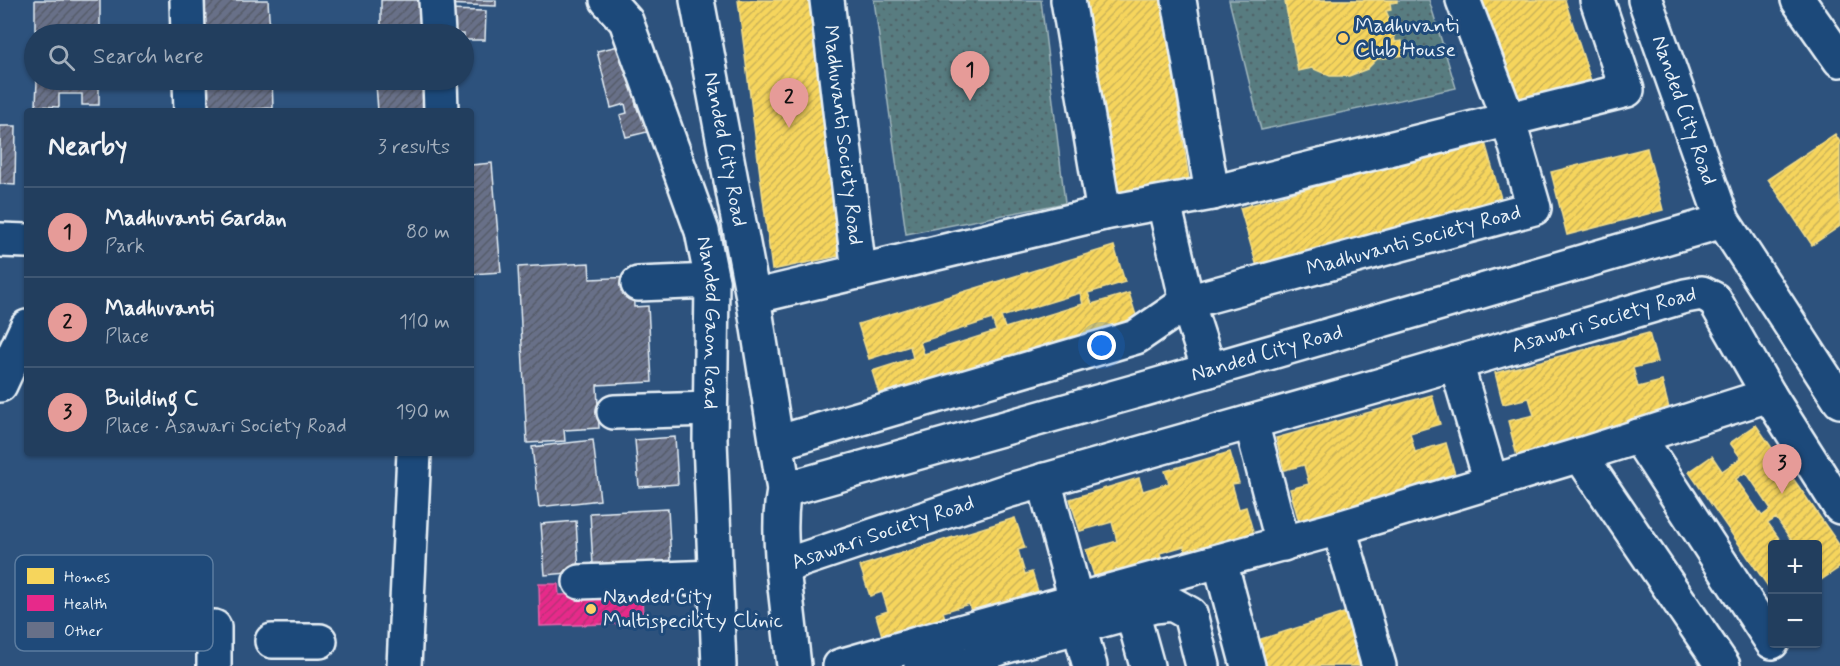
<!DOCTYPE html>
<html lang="en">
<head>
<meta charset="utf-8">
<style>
  body { margin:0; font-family:Mynerve,sans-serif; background:#2a4564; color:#f1f3f6 }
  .controls { position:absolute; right:18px; bottom:18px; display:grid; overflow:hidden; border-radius:6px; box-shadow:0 2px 4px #0004 }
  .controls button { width:54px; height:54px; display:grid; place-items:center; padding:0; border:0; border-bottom:2px solid #3f5773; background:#223e5e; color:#f1f3f6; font:30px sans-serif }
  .you { position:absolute; left:1102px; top:346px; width:21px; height:21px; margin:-15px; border:4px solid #fff; border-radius:50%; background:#1a73e8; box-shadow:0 0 0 9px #1a73e833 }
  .badge { display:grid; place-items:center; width:39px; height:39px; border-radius:50%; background:#e69b98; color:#111; font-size:20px; font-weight:700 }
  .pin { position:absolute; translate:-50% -50px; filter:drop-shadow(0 2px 3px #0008) }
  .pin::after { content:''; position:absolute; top:32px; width:21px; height:18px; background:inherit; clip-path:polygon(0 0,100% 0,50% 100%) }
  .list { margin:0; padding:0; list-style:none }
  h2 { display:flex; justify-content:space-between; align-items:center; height:78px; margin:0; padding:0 24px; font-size:26px }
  h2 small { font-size:20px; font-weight:400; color:#a2aebc }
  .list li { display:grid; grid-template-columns:39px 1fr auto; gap:18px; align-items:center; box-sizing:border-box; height:90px; padding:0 24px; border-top:2px solid #3f5773 }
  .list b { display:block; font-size:22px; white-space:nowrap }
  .list p { margin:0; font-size:20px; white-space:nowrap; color:#a2aebc }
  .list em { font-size:20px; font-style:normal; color:#a2aebc }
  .icon { flex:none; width:33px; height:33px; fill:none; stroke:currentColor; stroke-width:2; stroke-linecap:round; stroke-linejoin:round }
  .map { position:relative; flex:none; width:1840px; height:666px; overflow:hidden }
  .search { position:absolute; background:#223e5e; box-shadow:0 2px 4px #0004; left:24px; top:24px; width:450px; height:66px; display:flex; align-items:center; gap:15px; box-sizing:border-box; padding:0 21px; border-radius:33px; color:#a2aebc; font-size:22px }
  .panel { position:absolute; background:#223e5e; box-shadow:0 2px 4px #0004; left:24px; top:108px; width:450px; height:348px; border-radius:6px }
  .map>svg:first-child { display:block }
</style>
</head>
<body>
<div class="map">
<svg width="1840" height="666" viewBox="0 0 1840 666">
  <defs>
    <pattern id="grass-dots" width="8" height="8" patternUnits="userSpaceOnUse" patternTransform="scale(1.5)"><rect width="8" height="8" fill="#587b80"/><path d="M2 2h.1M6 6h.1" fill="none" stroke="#506468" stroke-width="1.8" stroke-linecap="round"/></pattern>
    <pattern id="homes-hatch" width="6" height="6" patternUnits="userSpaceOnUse" patternTransform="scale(1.5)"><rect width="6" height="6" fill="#f6d55c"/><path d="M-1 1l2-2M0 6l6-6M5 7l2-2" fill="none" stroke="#cab258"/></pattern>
    <pattern id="health-hatch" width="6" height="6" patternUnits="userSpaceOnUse" patternTransform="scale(1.5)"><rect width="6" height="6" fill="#e7298a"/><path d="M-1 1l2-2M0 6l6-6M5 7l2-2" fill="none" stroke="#b73277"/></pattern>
    <pattern id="building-hatch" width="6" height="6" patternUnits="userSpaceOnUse" patternTransform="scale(1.5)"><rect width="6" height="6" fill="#677088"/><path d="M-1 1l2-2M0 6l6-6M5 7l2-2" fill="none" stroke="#565c69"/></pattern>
  </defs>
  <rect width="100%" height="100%" fill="#2d527d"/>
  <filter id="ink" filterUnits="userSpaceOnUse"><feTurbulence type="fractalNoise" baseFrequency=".0167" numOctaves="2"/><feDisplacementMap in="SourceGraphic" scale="12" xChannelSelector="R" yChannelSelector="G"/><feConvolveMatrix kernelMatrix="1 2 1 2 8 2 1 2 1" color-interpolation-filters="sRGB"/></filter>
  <g filter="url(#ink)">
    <path fill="url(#grass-dots)" stroke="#a0b6bc" stroke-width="1.5" d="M874,0H1041L1065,203L906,234Z
      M1229,0H1429L1456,88L1261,130Z"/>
    <path fill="url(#homes-hatch)" stroke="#f2dd8b" stroke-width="1.5" fill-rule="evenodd" d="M738,0H809L839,256L772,270Z
      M1086,0H1162L1190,186L1114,195Z
      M1294,0H1397V2L1390,3L1391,10L1386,11L1389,18V33L1394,32L1395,42L1402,41L1404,55L1377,59L1367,69L1349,76H1330L1312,68L1298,71L1285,2Z
      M1480,0H1565L1593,87L1515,111Z
      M1835,134L1840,142V226L1812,245L1768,179Z
      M1484,139L1502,202L1258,270L1240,208Z
      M1647,148L1663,210L1567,235L1551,172Z
      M1114,246L1125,282L1088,293L1092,304L1129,293L1139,325L882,403L872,371L913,358L910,346L869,359L858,324ZM1080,293L1083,304L1005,328L1001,317ZM992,319L996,331L924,354L920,342Z
      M1649,333L1657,362L1633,368L1638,387L1662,381L1671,416L1517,456L1508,421L1534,415L1529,398L1503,404L1495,373Z
      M1432,395L1440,424L1410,433L1415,452L1446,443L1456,478L1299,522L1290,489L1309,484L1304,465L1284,470L1276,438Z
      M1756,425L1840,546V567L1821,580L1818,576V544H1794L1776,518L1768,523L1783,544H1772V592L1689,472L1712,456L1722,471L1741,458L1730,443ZM1746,472L1771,509L1762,516L1736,479Z
      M1230,452L1239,483L1232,484L1239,509L1246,507L1254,535L1186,555L1184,546L1160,553L1162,562L1096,582L1086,550L1117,541L1112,522L1080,531L1070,499L1139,478L1143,491L1169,483L1165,471Z
      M1015,518L1025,548L1018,550L1025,574L1032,572L1041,601L974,622L969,604L943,612L949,630L886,649L876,615L888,611L882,592L870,596L860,566Z
      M1347,612L1365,666H1267L1258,640Z"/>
    <path fill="url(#health-hatch)" stroke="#e765ab" stroke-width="1.5" d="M539,584H558L559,595L642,593L643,623L540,626Z"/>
    <path fill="url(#building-hatch)" stroke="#e8f1f8" stroke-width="1.5" d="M35,0H100V30H35Z
      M201,0H268L270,34H202Z
      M381,0H428L427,30L381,29Z
      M440,0H496V6L440,4Z
      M442,10L486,11L485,40H464V34H441Z
      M623,45L637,101H635L638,111L642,110L647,132L626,137L620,115L627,113L625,104L611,108L597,51Z
      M37,80H99V105H82V94H59V107L36,106Z
      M204,80H272L273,108L205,111Z
      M427,82L429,111H378L376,84Z
      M0,126H16L15,185L0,184Z
      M492,163L501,272L471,274V165Z
      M589,263L590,279L633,277L634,307L648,306L652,382L597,385L599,428L564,430L565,441L527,443L518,267Z
      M675,437L678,484L639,487L635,440Z
      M593,440L600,500L539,507L532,447Z
      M668,509L671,561L593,565L590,513Z
      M576,521L579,572L545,575L541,524Z"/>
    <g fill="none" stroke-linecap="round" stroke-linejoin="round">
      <g stroke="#e8f1f8" stroke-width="38">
        <g id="minor">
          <path d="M187,0L188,34"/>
          <path d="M436,0L438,34"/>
          <path id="s1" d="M607,0L626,21L702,231L712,281L710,440L719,666"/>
          <path id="s2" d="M697,0L753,297L784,490C779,516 781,543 783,569"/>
          <path id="s3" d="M827,0L859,272"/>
          <path d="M1068,0L1104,213L1212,193L1179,0"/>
          <path id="s4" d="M1645,0L1723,221L1840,401"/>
          <path d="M1798,0L1840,60"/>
          <path d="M190,80L191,111"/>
          <path d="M440,80L441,111"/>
          <path d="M1212,193L1627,90L1597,0"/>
          <path d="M1164,203L1187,302L1209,370"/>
          <path d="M0,240L27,241"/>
          <path d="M638,284L712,281"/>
          <path d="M753,297L1104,213"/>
          <path d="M1456,363L1491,482"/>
          <path d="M0,385L27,327"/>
          <path d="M614,412L710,409"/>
          <path d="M1251,422L1283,544"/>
          <path d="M1638,436L1772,642"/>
          <path id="s5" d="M776,443L1136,337L1187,302L1534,208L1508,119L1463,0"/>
          <path d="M1580,455L1769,395L1840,507"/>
          <path d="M1044,480L1076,600"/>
          <path id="s6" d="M784,490L1144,389L1723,221"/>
          <path d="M1339,528L1379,666"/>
          <path d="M1220,561L1248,666"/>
          <path d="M580,582L715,577"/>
          <path d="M1132,612L1147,666"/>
          <path d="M214,627V666"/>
          <path d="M1079,627L1090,666"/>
          <path d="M948,635L951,666"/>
          <path d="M272,641H320"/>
          <path d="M404,666L414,453"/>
          <path id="s7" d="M794,666L783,569L801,560L1007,491L1378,386L1685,296L1702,293L1714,299L1769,395"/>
          <path d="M840,666L920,643"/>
          <path d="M921,666L920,643L1339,528L1580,455L1723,666"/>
          <path d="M975,666C977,654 993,651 1003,647L1154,606L1172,604L1190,614L1203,666"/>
        </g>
      </g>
      <use href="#minor" stroke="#1f4a7a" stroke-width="33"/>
    </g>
  </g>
  <g fill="#ffd166" stroke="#1f4a7a" stroke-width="2">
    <circle cx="1343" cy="38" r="6"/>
    <circle cx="591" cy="609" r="6"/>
  </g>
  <g text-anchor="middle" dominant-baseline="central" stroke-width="6" stroke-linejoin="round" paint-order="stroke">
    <g font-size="21" fill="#e8f1f8" stroke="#1f4a7a" text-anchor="start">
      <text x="1355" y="26">Madhuvanti<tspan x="1355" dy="24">Club House</tspan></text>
      <text x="603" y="597">Nanded City<tspan x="603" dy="24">Multispecility Clinic</tspan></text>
    </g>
    <g font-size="21" fill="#e8f1f8" stroke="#1f4a7a">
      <text stroke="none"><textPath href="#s4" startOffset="117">Nanded City Road</textPath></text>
      <text stroke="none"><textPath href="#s3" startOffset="136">Madhuvanti Society Road</textPath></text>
      <text stroke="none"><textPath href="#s2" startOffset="152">Nanded City Road</textPath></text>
      <text stroke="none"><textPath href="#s5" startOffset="672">Madhuvanti Society Road</textPath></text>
      <text stroke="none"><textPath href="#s7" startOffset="956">Asawari Society Road</textPath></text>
      <text stroke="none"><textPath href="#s1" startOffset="344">Nanded Gaon Road</textPath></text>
      <text stroke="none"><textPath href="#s6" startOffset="502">Nanded City Road</textPath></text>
      <text stroke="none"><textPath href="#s7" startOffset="204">Asawari Society Road</textPath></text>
    </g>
  </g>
  <rect x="15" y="555" width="198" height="96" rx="9" fill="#1f4a7a" stroke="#5b7ca0" stroke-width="1.5"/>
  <rect x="27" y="568" width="27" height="16" fill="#f6d55c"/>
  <rect x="27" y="595" width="27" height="16" fill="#e7298a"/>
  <rect x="27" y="622" width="27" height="16" fill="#677088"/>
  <g font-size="16" fill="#e8f1f8">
    <text x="64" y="582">Homes</text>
    <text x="64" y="609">Health</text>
    <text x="64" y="636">Other</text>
  </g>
</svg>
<div class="controls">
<button>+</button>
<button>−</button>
</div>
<div class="you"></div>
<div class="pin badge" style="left:970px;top:101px">1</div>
<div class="pin badge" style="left:789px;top:128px">2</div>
<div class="pin badge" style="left:1782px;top:494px">3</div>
<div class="search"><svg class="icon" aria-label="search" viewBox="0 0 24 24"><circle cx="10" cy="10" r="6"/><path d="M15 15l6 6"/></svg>Search here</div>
<section class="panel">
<h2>Nearby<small>3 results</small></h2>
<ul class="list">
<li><span class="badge">1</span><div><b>Madhuvanti Gardan</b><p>Park</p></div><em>80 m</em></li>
<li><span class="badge">2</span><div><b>Madhuvanti</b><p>Place</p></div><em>110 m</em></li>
<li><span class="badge">3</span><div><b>Building C</b><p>Place · Asawari Society Road</p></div><em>190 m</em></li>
</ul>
</section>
</div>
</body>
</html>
